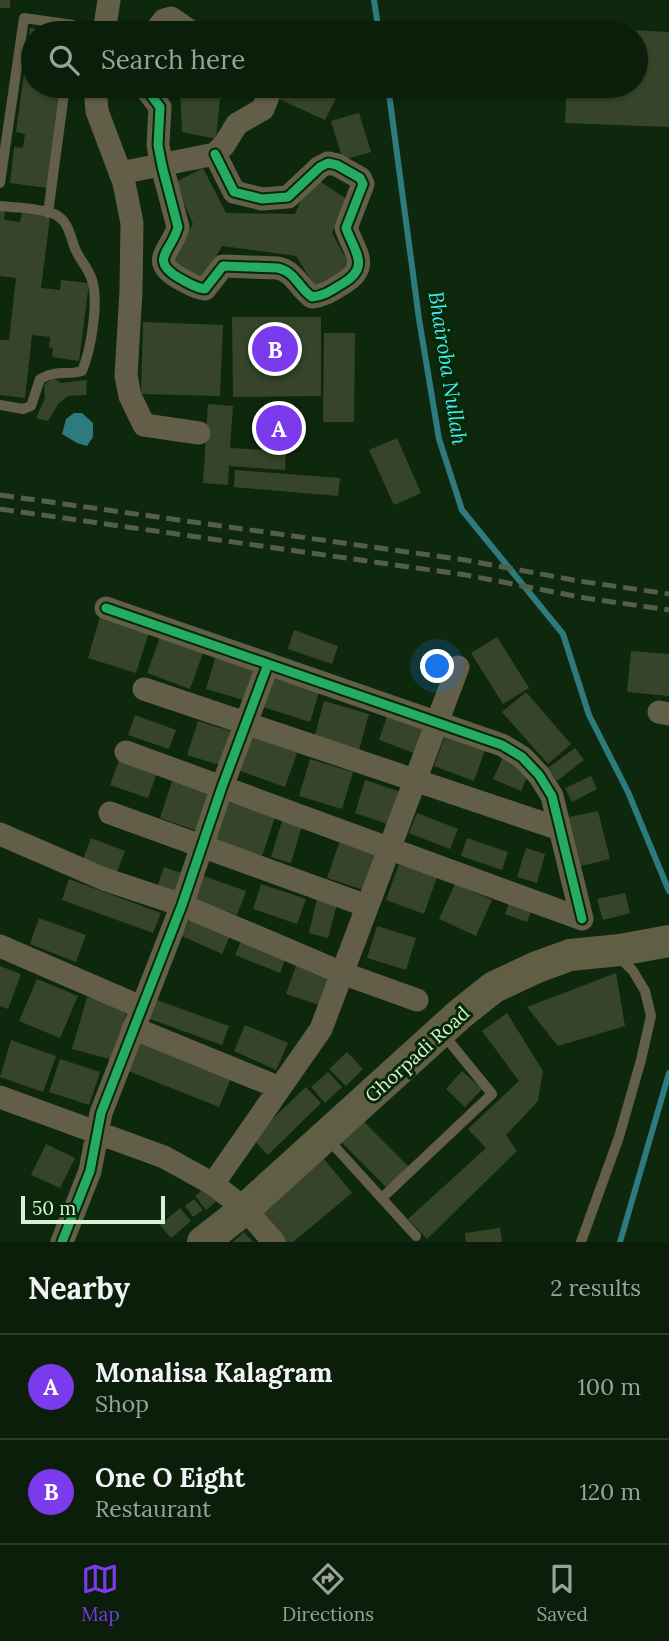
<!DOCTYPE html>
<html lang="en">
<head>
<meta charset="utf-8">
<style>
  body { margin:0; font-family:Lora,serif; background:#132713; color:#f1f3f6 }
  .scale { position:absolute; left:21px; bottom:18px; width:144px; box-sizing:border-box; padding-left:7px; border:4px solid #d8f0d5; border-top:0; font-size:19px; line-height:24px; white-space:nowrap; color:#d8f0d5; -webkit-text-stroke:5px #052805; paint-order:stroke }
  .you { position:absolute; left:438px; top:667px; width:24px; height:24px; margin:-18px; border:5px solid #fff; border-radius:50%; background:#1a73e8; box-shadow:0 0 0 10px #1a73e833 }
  .badge { display:grid; place-items:center; width:46px; height:46px; border-radius:50%; background:#7c3aed; color:#fff; font-size:23px; font-weight:700 }
  .pin { position:absolute; translate:-50% -50%; border:4px solid #fff; box-shadow:0 2px 7px #0006 }
  .list { margin:0; padding:0; list-style:none }
  h2 { display:flex; justify-content:space-between; align-items:center; height:91px; margin:0; padding:0 28px; font-size:30px }
  h2 small { font-size:23px; font-weight:400; color:#99a29c }
  .list li { display:grid; grid-template-columns:46px 1fr auto; gap:21px; align-items:center; box-sizing:border-box; height:105px; padding:0 28px; border-top:2px solid #2a3c2b }
  .list b { display:block; font-size:26px; white-space:nowrap }
  .list p { margin:0; font-size:23px; white-space:nowrap; color:#99a29c }
  .list em { font-size:23px; font-style:normal; color:#99a29c }
  .icon { flex:none; width:38px; height:38px; fill:none; stroke:currentColor; stroke-width:2; stroke-linecap:round; stroke-linejoin:round }
  .map { position:relative; flex:none; width:669px; height:1242px; overflow:hidden }
  .search { position:absolute; background:#0a1e0a; box-shadow:0 2px 5px #0004; left:21px; right:21px; top:21px; height:77px; display:flex; align-items:center; gap:18px; box-sizing:border-box; padding:0 24px; border-radius:38px; color:#99a29c; font-size:26px }
  .sheet { height:301px; background:#0a1e0a }
  nav { display:flex; justify-content:space-around; align-items:center; box-sizing:border-box; height:98px; border-top:2px solid #2a3c2b; background:#0a1e0a; font-size:19px; color:#99a29c }
  nav a { display:grid; justify-items:center; gap:4px }
  nav .on { color:#7c3aed }
  .map>svg:first-child { display:block }
</style>
</head>
<body>
<div class="map">
<svg width="669" height="1242" viewBox="0 0 669 1242">
  <rect width="100%" height="100%" fill="#0e280e"/>
  <path fill="#2e7b7f" d="M74,413H82L93,423V437L87,446L77,443L62,434L66,419Z"/>
  <g fill="none" stroke-linecap="round" stroke-linejoin="round">
    <path stroke="#2e7b7f" stroke-width="6" d="M374,0L379,33
      M388,86L419,319L439,439L462,510L563,634L589,715L628,792L669,891
      M620,1242L669,1073"/>
  </g>
  <path fill="#36452a" d="M0,0H10V8H0Z
    M569,27L669,32V127L565,123L567,86H636V33H569Z
    M30,28L55,32L33,33V56L27,55Z
    M25,67L33,68V86H60L47,188L10,183L14,147L23,148L25,134L16,132Z
    M180,86H262L220,99L216,139L182,132Z
    M282,86H342L325,120L277,98Z
    M359,113L371,152L343,160L331,121Z
    M203,168L226,213L295,214L312,176L348,200L332,233L351,268L317,290L296,256L222,246L202,282L167,263L193,224L175,182Z
    M0,210L5,211L4,220L20,222L22,213L50,217L41,288L60,290L61,280L89,283L79,361L52,357L53,348H49L50,337L32,335L25,398L0,395V340H9L16,278L0,276Z
    M232,317H321V396L233,397Z
    M143,322L223,325L220,396L141,394Z
    M324,333H355L354,422H323Z
    M53,378L61,383L87,380L86,395L68,396L58,404L48,421L36,418L45,398L44,385Z
    M208,404L233,406L230,448L286,451L285,470L229,466L228,485L203,483Z
    M397,438L421,493L394,505L369,450Z
    M235,470L340,478L338,496L234,487Z
    M100,617L149,632L136,673L88,658Z
    M294,630L338,646L332,664L288,649Z
    M160,637L203,653L190,689L147,673Z
    M497,637L529,688L503,704L471,653Z
    M631,651L669,654V696L627,692Z
    M217,652L258,664L247,701L206,689Z
    M272,678L319,692L310,722L263,707Z
    M526,692L571,744L548,764L502,712Z
    M324,701L369,714L359,750L314,738Z
    M388,713L424,726L414,753L379,740Z
    M135,715L176,730L169,749L128,735Z
    M198,721L237,733L226,767L187,755Z
    M445,736L485,750L474,781L434,766Z
    M252,737L297,753L285,787L240,771Z
    M575,748L584,760L557,781L548,768Z
    M120,757L158,770L148,798L110,785Z
    M503,757L531,768L521,791L493,779Z
    M310,759L353,772L342,809L299,796Z
    M591,776L597,789L572,802L565,788Z
    M365,780L404,793L393,826L355,813Z
    M172,781L213,794L201,832L160,818Z
    M227,802L275,817L262,856L214,841Z
    M598,811L610,859L581,866L569,817Z
    M417,813L458,829L450,849L409,833Z
    M282,821L302,826L291,863L271,857Z
    M91,838L125,851L114,880L80,867Z
    M341,838L383,852L370,892L327,878Z
    M467,838L508,852L502,870L461,856Z
    M526,848L545,854L537,883L517,877Z
    M399,864L437,877L424,914L386,900Z
    M164,867L184,874L175,900L155,893Z
    M201,875L246,891L237,915L192,899Z
    M69,879L161,913L153,933L62,900Z
    M261,884L306,899L297,924L253,909Z
    M455,884L492,900L476,936L439,919Z
    M625,893L630,913L603,920L597,899Z
    M511,898L533,906L527,922L505,914Z
    M317,899L337,904L328,938L309,933Z
    M193,913L232,931L222,954L182,936Z
    M39,918L86,935L76,962L30,944Z
    M377,926L416,938L406,970L367,958Z
    M242,939L286,957L280,973L235,955Z
    M0,966L21,974L8,1009L0,1006Z
    M296,966L335,980L325,1007L286,994Z
    M616,973L625,1026L558,1046L527,1007Z
    M37,979L78,996L60,1038L19,1021Z
    M87,997L128,1008L113,1060L72,1049Z
    M154,999L229,1026L222,1045L147,1018Z
    M507,1013L543,1071L538,1101L506,1135L517,1151L427,1239L408,1219L486,1148L468,1129L519,1081L482,1031Z
    M245,1025L288,1043L276,1070L234,1051Z
    M141,1034L234,1071L219,1107L126,1070Z
    M11,1040L56,1056L43,1092L0,1077Z
    M347,1052L363,1069L346,1086L329,1069Z
    M60,1059L100,1072L89,1105L49,1092Z
    M462,1071L482,1089L465,1107L446,1089Z
    M328,1072L342,1087L325,1103L311,1087Z
    M306,1087L321,1103L268,1155L252,1138Z
    M363,1121L409,1167L387,1188L341,1142Z
    M46,1144L75,1158L60,1188L31,1175Z
    M324,1159L352,1193L293,1242H278L256,1216Z
    M207,1186L218,1200L206,1210L195,1196Z
    M194,1199L203,1210L193,1217L185,1206Z
    M180,1208L191,1221L171,1238L160,1225Z
    M500,1228L502,1242H466L465,1233Z
    M244,1232L253,1242H233Z"/>
  <g fill="none" stroke-linecap="round" stroke-linejoin="round">
    <path stroke="#625e48" stroke-width="10" d="M0,183L24,18L73,25L72,33
      M0,206C17,208 39,208 54,214C67,219 70,234 74,246C78,258 88,267 92,280C99,302 91,350 82,371C64,376 58,369 40,379L31,406L23,409L0,405
      M48,213L65,86
      M327,1138L416,1236
      M382,1198L492,1094L443,1034
      M581,1242L619,1137L641,1060L651,1016L645,991L633,971L617,955"/>
    <path stroke="#625e48" stroke-width="23" d="M104,33L109,0
      M154,33L164,20L171,18L193,33
      M95,86L97,111L124,183L132,223L131,291L126,376L130,396L144,425L199,433
      M144,86L160,107L158,145L162,166L178,227C172,251 148,260 179,278C187,282 195,288 205,289L223,266L278,268C295,272 299,288 312,297C324,296 332,290 342,284C371,267 355,253 346,228L363,184L360,178L337,165L328,163L320,167L288,197L262,199L234,192L215,154
      M120,173L215,154L224,145L237,124L263,109L272,86
      M106,608L502,745L522,757L539,775L552,796L582,919
      M144,689L560,829
      M659,712L669,714
      M126,752L582,919
      M110,813L367,906
      M0,834L104,879L182,905L342,973L417,1000
      M0,946L141,1007
      M133,1028L280,1088
      M0,1097L164,1157L213,1184L245,1209L274,1242
      M213,1184L321,1029L458,667
      M62,1242L90,1171L101,1113L182,905L222,787L268,664"/>
    <path stroke="#605e43" stroke-width="32" d="M203,1242L245,1209L460,1014L494,987L537,967L570,955L620,950L669,941"/>
    <path stroke="#555e4a" stroke-width="5" stroke-dasharray="14 7" stroke-linecap="butt" d="M0,495L465,560L579,581L669,594
      M0,509L466,575L585,598L669,610"/>
    <g stroke="#052805" stroke-width="13">
      <path id="cycleway" d="M144,86L160,107L158,145L162,166L178,227C172,251 148,260 179,278C187,282 195,288 205,289L223,266L278,268C295,272 299,288 312,297C324,296 332,290 342,284C371,267 355,253 346,228L363,184L360,178L337,165L328,163L320,167L288,197L262,199L234,192L215,154
        M106,608L502,745L522,757L539,775L552,796L582,919
        M62,1242L90,1171L101,1113L182,905L222,787L268,664"/>
    </g>
    <use href="#cycleway" stroke="#26ab63" stroke-width="9"/>
  </g>
  <g text-anchor="middle" dominant-baseline="central" stroke-width="6" stroke-linejoin="round" paint-order="stroke">
    <g font-size="19" fill="#d8f0d5" stroke="#052805">
      <text transform="translate(417 1054) rotate(-42)">Ghorpadi Road</text>
    </g>
    <g font-size="21" font-style="italic" fill="#48e7f3" stroke="#052805">
      <text transform="translate(448 368) rotate(81)">Bhairoba Nullah</text>
    </g>
  </g>
</svg>
<div class="scale">50 m</div>
<div class="you"></div>
<div class="pin badge" style="left:279px;top:428px">A</div>
<div class="pin badge" style="left:275px;top:349px">B</div>
<div class="search"><svg class="icon" aria-label="search" viewBox="0 0 24 24"><circle cx="10" cy="10" r="6"/><path d="M15 15l6 6"/></svg>Search here</div>
</div>
<section class="sheet">
<h2>Nearby<small>2 results</small></h2>
<ul class="list">
<li><span class="badge">A</span><div><b>Monalisa Kalagram</b><p>Shop</p></div><em>100 m</em></li>
<li><span class="badge">B</span><div><b>One O Eight</b><p>Restaurant</p></div><em>120 m</em></li>
</ul>
</section>
<nav>
<a class="on"><svg class="icon" aria-label="map" viewBox="0 0 24 24"><path d="M3 6l6-2 6 2 6-2v14l-6 2-6-2-6 2zM9 4v14M15 6v14"/></svg>Map</a>
<a><svg class="icon" aria-label="directions" viewBox="0 0 24 24"><path d="M12 3l9 9-9 9-9-9zM9 14v-3h6M13 9l2 2-2 2"/></svg>Directions</a>
<a><svg class="icon" aria-label="saved" viewBox="0 0 24 24"><path d="M7 4h10v16l-5-4-5 4z"/></svg>Saved</a>
</nav>
</body>
</html>
